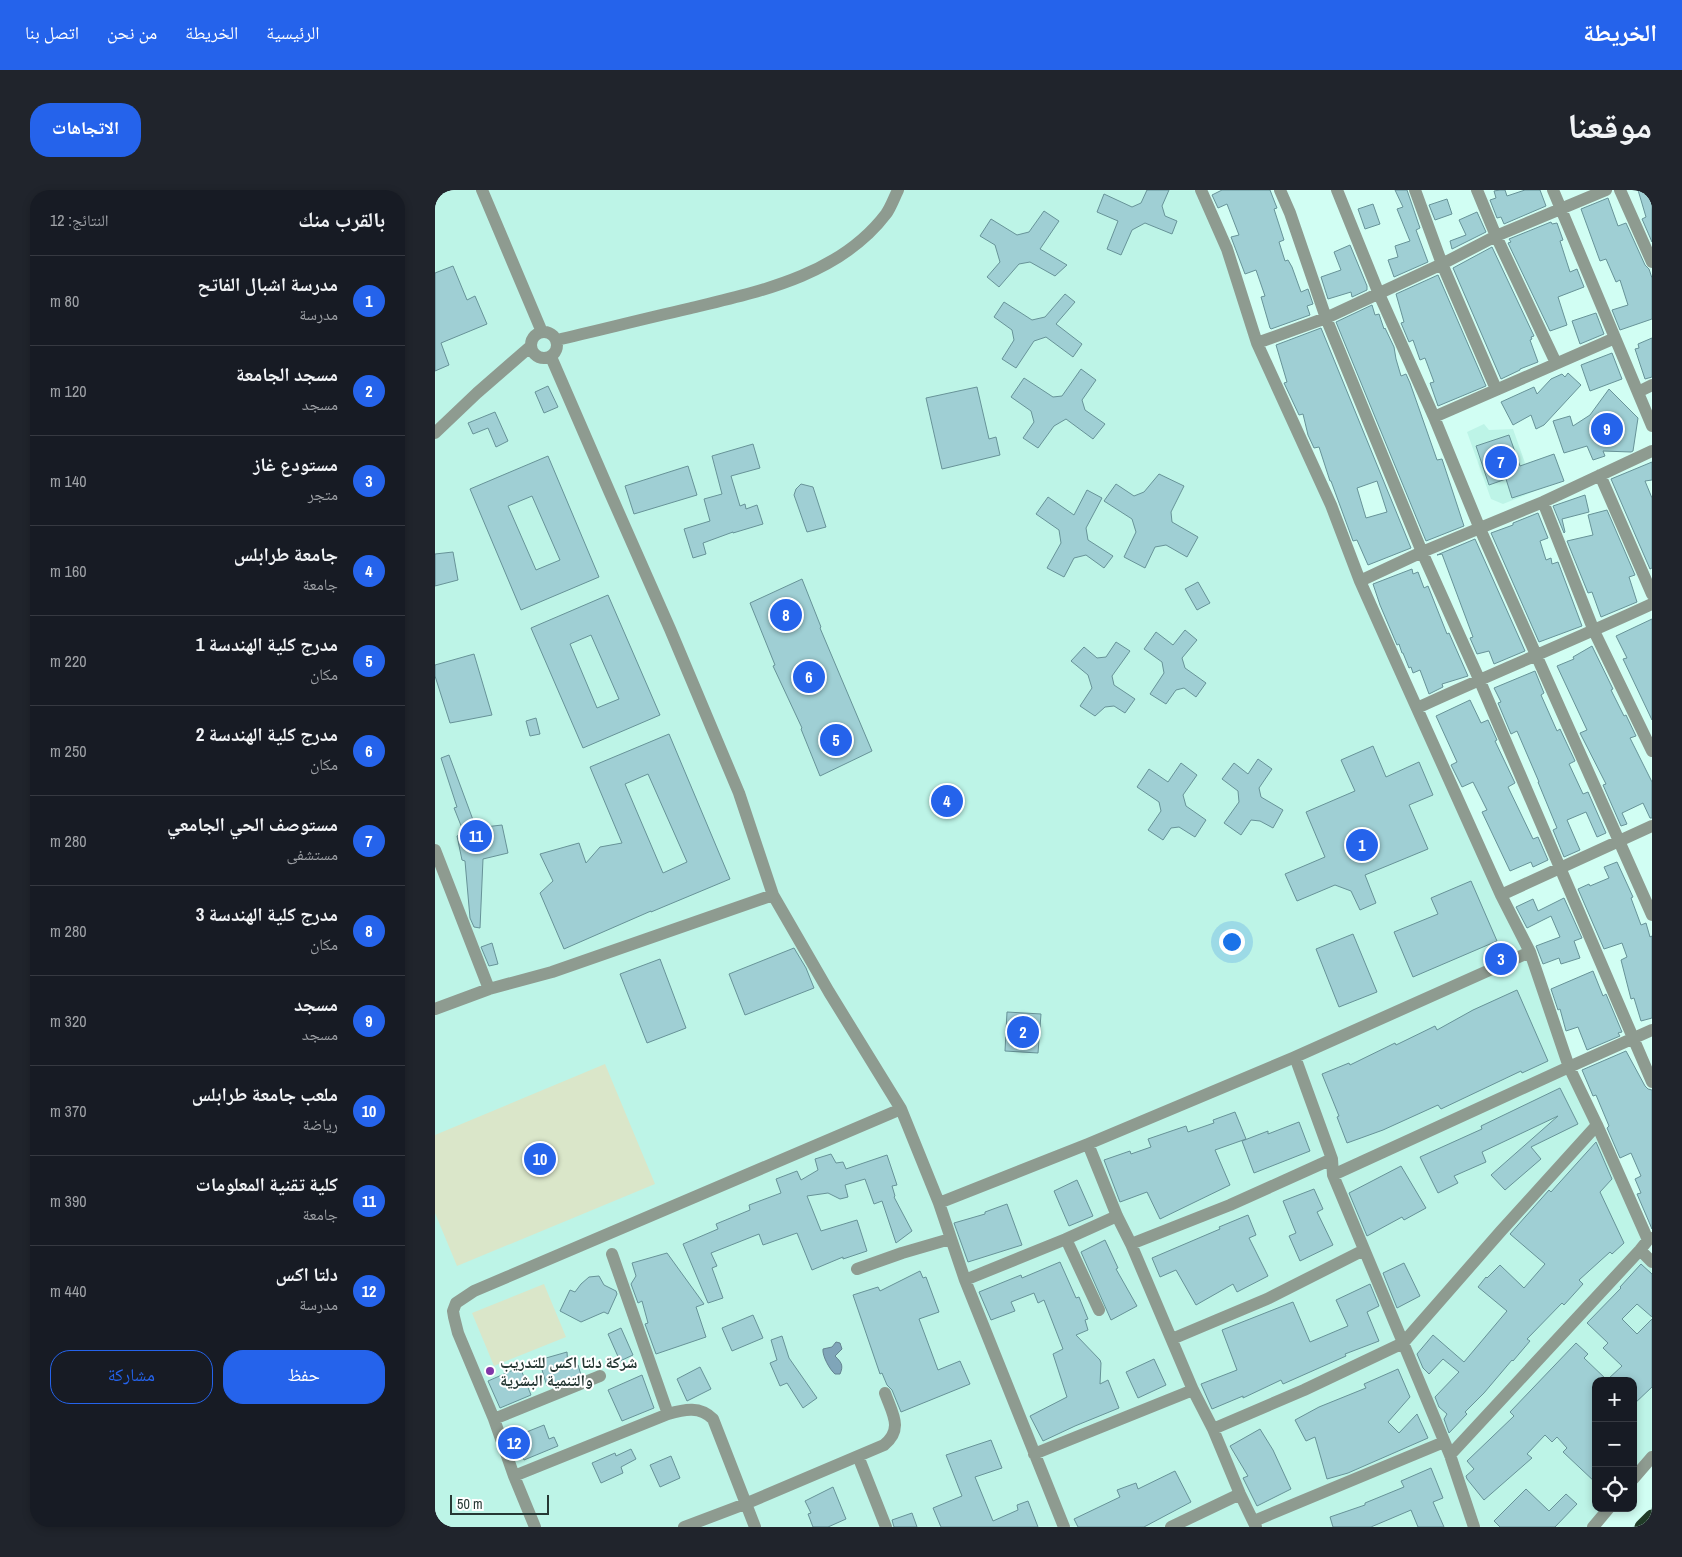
<!DOCTYPE html>
<html lang="ar">
<head>
<meta charset="utf-8">
<style>
  body { margin:0; font-family:"Archivo Narrow","Noto Naskh Arabic",sans-serif; background:#20242c; color:#f1f3f6; direction:rtl }
  .controls { position:absolute; right:15px; bottom:15px; display:grid; overflow:hidden; border-radius:10px; box-shadow:0 2px 8px #0003 }
  .controls button { width:45px; height:45px; display:grid; place-items:center; padding:0; border:0; border-bottom:1px solid #363941; background:#171b24; color:#f1f3f6; font:25px sans-serif }
  .scale { position:absolute; left:15px; bottom:12px; width:99px; box-sizing:border-box; padding-left:5px; border:2px solid #263834; border-top:0; font-size:14px; line-height:18px; white-space:nowrap; color:#263834; -webkit-text-stroke:4px #fff; paint-order:stroke }
  .you { position:absolute; left:796px; top:751px; width:18px; height:18px; margin:-12px; border:4px solid #fff; border-radius:50%; background:#1a73e8; box-shadow:0 0 0 8px #1a73e833 }
  .badge { display:grid; place-items:center; width:32px; height:32px; border-radius:50%; background:#2563eb; color:#fff; font-size:16px; font-weight:700 }
  .pin { position:absolute; translate:-50% -50%; border:2px solid #fff; box-shadow:0 1px 5px #0006 }
  .list { margin:0; padding:0; list-style:none }
  h2 { display:flex; justify-content:space-between; align-items:center; height:65px; margin:0; padding:0 20px; font-size:21px }
  h2 small { font-size:16px; font-weight:400; color:#9ea1a6 }
  .list li { display:grid; grid-template-columns:32px 1fr auto; gap:15px; align-items:center; box-sizing:border-box; height:90px; padding:0 20px; border-top:1px solid #363941 }
  .list b { display:block; font-size:19px; white-space:nowrap }
  .list p { margin:0; font-size:16px; white-space:nowrap; color:#9ea1a6 }
  .list em { font-size:16px; font-style:normal; color:#9ea1a6 }
  .actions { display:flex; gap:10px; padding:15px 20px }
  .actions a { flex:1; padding:11px 0; border:1px solid #2563eb; border-radius:20px; text-align:center; font-size:18px; color:#2563eb }
  .actions .main { background:#2563eb; color:#fff }
  .icon { flex:none; width:28px; height:28px; fill:none; stroke:currentColor; stroke-width:2; stroke-linecap:round; stroke-linejoin:round }
  .map { position:relative; flex:none; width:1217px; height:1337px; overflow:hidden; direction:ltr; border-radius:20px }
  header { display:flex; align-items:center; gap:30px; box-sizing:border-box; height:70px; padding:0 25px; background:#2563eb; color:#fff }
  header strong { font-size:24px }
  nav { display:flex; gap:28px; margin-inline-start:auto; font-size:18px }
  .intro { display:flex; align-items:center; justify-content:space-between; box-sizing:border-box; height:120px; padding:0 30px }
  h1 { margin:0; font-size:35px }
  .button { padding:12px 22px; border-radius:20px; background:#2563eb; color:#fff; font-size:18px; font-weight:700 }
  main { display:flex; gap:30px; padding:0 30px }
  aside { flex:1; background:#171b24; border-radius:20px; box-shadow:0 2px 8px #0003 }
  .map>svg:first-child { display:block }
</style>
</head>
<body>
<header>
<strong>الخريطة</strong>
<nav><a>الرئيسية</a><a>الخريطة</a><a>من نحن</a><a>اتصل بنا</a></nav>
</header>
<div class="intro"><h1>موقعنا</h1><a class="button">الاتجاهات</a></div>
<main>
<div class="map">
<svg width="1217" height="1337" viewBox="0 0 1217 1337">
  <rect width="100%" height="100%" fill="#d1fef3"/>
  <path fill="#bdf4e7" d="M0,0H766L822,153L1066,705L1134,877L1213,1050L1205,1060L1217,1072V1267L1198,1289V1191H1161V1318H1174L1158,1337H0Z
    M1049,234L1054,240L1078,239L1100,301L1068,314L1056,309L1032,242Z"/>
  <path fill="#dae6c9" d="M170,874L220,994L22,1076L0,1023V945Z
    M109,1094L131,1147L59,1176L37,1123Z"/>
  <path fill="#7fa5b9" stroke="#648491" d="M401,1152L405,1153L407,1159L400,1166C406,1172 409,1175 405,1184H400C395,1180 387,1166 388,1159L397,1157Z"/>
  <path fill="#9fcfd4" stroke="#679398" fill-rule="evenodd" d="M712,0H734L727,16L730,26L742,31L737,44L710,33L697,40L686,65L672,59L683,31L662,22L669,4L697,17L706,13Z
    M787,0H835L842,18L839,19L849,50L844,52L850,71L853,70L857,77L866,102L873,99L878,114L872,116L875,125L836,139L835,138L826,107L830,106L821,80L810,84L796,47L804,45L792,14L783,18L777,5Z
    M960,0H972L985,38L981,40L993,72L959,87L953,70L963,67L960,56L975,51L962,19L968,17Z
    M1065,0H1070L1072,6L1090,0H1105L1111,16L1069,34L1066,27L1062,28L1055,10L1061,8L1059,1Z
    M1203,0H1217V52L1207,29L1211,27Z
    M1173,8L1183,36L1191,33L1210,75L1214,79L1217,88V129L1185,140L1177,120L1193,115L1185,90L1181,92L1171,69L1165,71L1146,19Z
    M1012,9L1017,24L1000,30L994,15Z
    M938,14L945,34L930,39L923,19Z
    M609,21L624,31L605,59L632,75L620,86L595,72L584,74L564,97L552,87L565,72L560,55L545,46L556,29L582,45L594,42Z
    M1042,22L1051,42L1017,59L1015,51L1031,45L1024,30Z
    M1116,32L1117,34L1122,33L1128,50L1125,51L1135,82L1142,79L1149,97L1123,107L1132,135L1115,141L1073,53L1076,52L1074,49Z
    M915,55L932,96V100L917,107L916,102L893,109L886,87L906,80L899,62Z
    M1057,57L1099,146L1096,147L1097,149L1095,150L1103,172L1085,179V180L1066,189L1018,78Z
    M18,76L32,110L40,106L52,134L6,153L14,175L0,181V83Z
    M1003,85L1051,196L1003,216L995,193L999,192L990,168L985,170L978,150L974,152L966,133L969,132L961,104Z
    M630,104L640,112L621,134L647,154L638,167L611,147L599,151L581,178L567,169L579,150L577,140L559,127L569,112L597,130L610,127Z
    M937,115L940,125L944,124L949,139L950,138L959,157L961,169L966,186L971,184L975,193L1002,270L1007,269L1029,336L991,351L901,132Z
    M1161,123L1169,144L1145,154L1137,131Z
    M886,138L976,358L933,375L922,350L918,351L896,291H895L884,257L879,258L873,245L868,224L864,225L849,193L852,192L841,155ZM942,291L952,322L931,328L922,298Z
    M1217,148V187L1210,189L1200,159L1204,158L1203,154Z
    M1177,163L1187,189L1155,201L1146,175Z
    M646,179L661,190L647,210L650,220L670,234L658,249L631,229L619,236L603,258L588,248L599,232L596,221L576,207L589,188L618,207L627,206Z
    M1133,183L1146,195L1109,235L1101,239L1096,225L1078,235L1066,212L1099,197L1102,204L1116,189L1127,184L1130,187Z
    M113,196L123,217L109,223L100,202Z
    M542,197L554,249L561,247L565,265L507,279L491,208Z
    M1174,199L1203,228L1198,261L1196,262L1168,261L1170,266L1158,270L1152,256L1129,263L1118,231L1135,226L1138,236L1155,225Z
    M60,222L73,251L61,257L53,238L38,244L33,233Z
    M1074,245L1085,276L1119,264L1129,291L1077,308L1071,289L1054,295L1041,256Z
    M318,254L325,278L296,286L305,316L310,314L311,319L322,315L328,334L298,343V342L268,353L271,364L258,368L249,339L275,331L269,309L287,304L277,266Z
    M113,266L164,387L86,420L35,299ZM97,306L125,370L101,380L73,316Z
    M1217,272V290L1210,291L1217,308V378L1215,379L1176,289Z
    M253,276L262,305L199,324L190,296Z
    M724,284L749,296L736,322L737,332L763,347L752,367L731,355L720,357L710,378L689,367L701,342L697,329L669,311L681,294L699,306L709,302Z
    M366,294L378,297L391,337L372,342L359,305L361,299Z
    M652,300L667,308L651,338L653,350L678,366L669,378L651,365L639,368L629,387L612,378L626,353L624,340L601,324L613,307L639,325Z
    M1150,305L1154,322L1127,329L1130,342L1129,343L1118,316Z
    M1172,320L1200,385L1194,387L1202,412L1166,427L1157,402L1153,403L1132,351L1158,345L1153,325Z
    M1103,323L1113,348L1105,351L1111,370L1116,368L1117,374L1123,372L1147,436L1104,452L1056,343L1078,335V333Z
    M1040,349L1090,461L1059,474L1054,461L1042,464L1035,448L1038,447L1007,364L1002,365Z
    M18,362L23,390L0,396V364Z
    M977,379L978,384L983,382L989,398L993,396L1012,444L1014,443L1033,486L1007,494L1008,497L994,504L985,480L978,483L976,477L974,478L968,463H967L964,454L962,455L945,415L938,394Z
    M367,389L386,437L385,438L437,561L385,586L366,539L367,538L338,476L340,475L315,413Z
    M763,392L775,413L762,420L750,399Z
    M173,405L225,525L148,558L96,438ZM156,445L184,509L162,518L135,454Z
    M1217,429V530L1188,469L1192,468L1181,446Z
    M750,440L762,450L747,468L750,478L771,493L761,507L749,498L741,500L731,514L715,504L729,483L727,472L709,459L721,442L738,455Z
    M681,452L695,461L677,486L679,495L700,509L690,523L679,516L670,517L660,526L645,516L657,498L653,485L636,471L649,457L662,468L671,467Z
    M1157,456L1178,499L1176,500L1189,526L1191,525L1201,546L1195,548L1217,592V628H1215L1208,613L1187,623L1192,634L1186,636L1168,595L1171,594L1145,543L1152,540L1122,476L1139,469L1138,467Z
    M39,464L57,525L15,533L0,486V475Z
    M1100,481L1109,503L1106,505L1122,541L1125,539L1140,571L1134,574L1148,604L1153,602L1171,643L1162,647L1151,622L1132,630L1145,660L1129,667L1118,640L1122,638L1103,592H1104L1082,541L1076,544L1063,513L1066,512L1059,498Z
    M1035,510L1046,533L1053,530L1062,550L1060,551L1080,593L1073,597L1098,649L1103,647L1113,670L1098,677L1096,672L1075,681L1047,622L1052,620L1038,592L1027,597L1016,575L1022,572L1001,526Z
    M101,528L105,544L95,546L91,531Z
    M234,544L295,689L216,722V721L129,759L105,703L118,691L105,664L144,653L151,673L165,657L187,653L155,577ZM213,584L252,672L228,683L190,594Z
    M938,556L951,587L984,572L998,605L974,615L993,659L930,685L941,713L925,720L916,701L900,695L862,711L850,684L890,667L871,622L920,601L906,570Z
    M14,565L41,638L67,635L73,663L48,669L45,738L39,737L35,728L30,671L27,670L22,646L29,643L19,618L22,617L6,568Z
    M823,569L837,579L824,598L826,607L848,620L838,638L825,631L816,630L806,645L789,633L804,612L803,601L787,589L799,573L813,584Z
    M746,573L762,585L748,605L751,616L771,630L760,647L744,637L736,638L728,650L713,640L726,621L724,612L702,597L714,579L733,592Z
    M1182,672L1198,707L1196,708L1206,735L1211,733L1215,747L1217,746V828L1206,831L1199,808L1196,809L1186,770L1192,767L1187,753L1169,759L1143,699L1154,694L1155,696L1174,688L1169,677Z
    M1036,691L1062,751L978,787L959,742L1003,724L996,708Z
    M1129,708L1147,748L1139,751L1145,768L1126,774L1124,768L1108,774L1101,756L1125,747L1116,726L1092,738L1081,717L1098,709L1103,721Z
    M918,744L942,802L904,817L881,759Z
    M57,753L63,774L54,776L46,757Z
    M359,758L371,778L379,798L310,825L294,784Z
    M225,769L251,838L212,853L185,784Z
    M1158,781L1168,806L1171,804L1187,842L1183,843L1185,846L1152,860L1143,837L1131,841L1125,819L1123,820L1116,799Z
    M1082,800L1113,871L1087,883L1086,881L1006,919L1003,915L948,940L912,953L902,927L904,926L887,884L914,873L915,875L960,853L961,855L1000,836L1002,840L1038,820Z
    M572,822L606,824L603,863L570,861Z
    M1191,861L1210,896L1213,899L1217,900V1039L1202,1004L1206,1003L1200,989L1206,986L1196,963L1185,968L1172,938L1174,936L1161,905L1158,906L1147,880Z
    M1125,898L1143,934L1096,957L1106,969L1070,1000L1056,985L1123,926L1047,962L1051,972L1019,986L1023,993L1003,1003L985,967L1047,939L1046,936Z
    M800,922L811,949L780,960L795,995L725,1029L712,1002L685,1012L669,970L695,961L696,964L716,957L713,949L751,936L753,942L779,933L778,930Z
    M864,932L875,961L819,983L807,951L833,941V944Z
    M1161,952L1177,989L1165,1002L1189,1053L1177,1064L1175,1062L1144,1090L1148,1094L1129,1115L1127,1113L1092,1149L1095,1151L1078,1171L1077,1170L1049,1203L1030,1222L1032,1224L1014,1243L1009,1229L1012,1224L1004,1217L1000,1207L1024,1182L1008,1169L994,1184L988,1178L982,1164L998,1145L1029,1172L1072,1121L1043,1097L1051,1087L1052,1088L1065,1075L1089,1098L1110,1074L1075,1044L1114,1000L1116,1002Z
    M396,964L401,973L408,972L411,979L452,965L462,995L457,996L460,1006L459,1007L477,1041L461,1053L447,1011L439,1014L430,989L410,995L413,1007L405,1009L393,1003L372,1006L386,1041L422,1030L432,1061L408,1069V1067L377,1080L362,1043L328,1055L324,1044L276,1063L282,1076L277,1078L288,1108L273,1113L248,1054L283,1039L281,1034L315,1020L314,1015L346,1003L341,989L362,981L366,990L383,980L380,969Z
    M966,976L991,1018L969,1030L967,1027L932,1046L914,1003Z
    M642,990L658,1026L634,1036L619,1001Z
    M879,999L888,1019L882,1022L898,1055L865,1071L854,1046L861,1043L848,1011Z
    M572,1014L587,1055L533,1072L519,1033L550,1024V1022Z
    M813,1025L821,1045L814,1048L833,1086L802,1102L798,1094L761,1115L741,1080L725,1087L717,1068L785,1039L784,1037Z
    M670,1050L683,1078L681,1079L702,1116L676,1130L646,1062Z
    M232,1063L269,1114L261,1117L271,1147L221,1164L210,1134L213,1133L207,1111L203,1113L196,1094L201,1086L197,1073Z
    M625,1072L641,1108L644,1107L653,1129L650,1130L653,1140L641,1145L665,1170L666,1173L665,1194L673,1190L684,1218L640,1236L608,1251L595,1226L632,1207L618,1164L628,1159L609,1110L603,1113L599,1103L576,1112L580,1121L556,1130L544,1102L586,1085L587,1088Z
    M969,1073L985,1106L962,1118L948,1083Z
    M1206,1074L1217,1084V1127L1202,1114L1187,1129L1202,1144L1217,1129V1197L1198,1215V1191H1161V1293L1128,1262L1132,1258L1122,1247L1117,1252L1110,1245L1092,1264L1097,1268L1049,1310L1032,1289L1031,1286L1039,1279L1032,1271L1079,1226L1075,1222L1141,1153L1153,1164L1149,1168L1172,1190L1187,1176L1168,1158L1173,1153L1152,1133L1186,1098L1185,1097Z
    M485,1081L488,1088L491,1087L504,1122L484,1129L503,1180L525,1171L535,1194L466,1222L457,1200L452,1195L447,1183L445,1184L418,1105L443,1097L445,1101Z
    M164,1086L169,1095L181,1101L182,1104L173,1124L169,1122L146,1132L125,1121L135,1100L140,1102L146,1094L154,1087Z
    M935,1094L944,1116L932,1122L944,1151L910,1164L911,1166L848,1194L846,1190L808,1208V1206L777,1219L766,1194L802,1180L787,1140L858,1112L875,1152L913,1136L901,1110Z
    M318,1125L328,1148L297,1161L287,1138Z
    M186,1138L198,1165L185,1171L173,1144Z
    M347,1146L354,1168L382,1208L368,1218L352,1193L345,1196L335,1173L342,1170L336,1150Z
    M132,1162L133,1178L143,1175L146,1185L112,1196L104,1170Z
    M719,1169L731,1195L703,1208L691,1182Z
    M85,1177L96,1205L65,1218L53,1191Z
    M265,1177L276,1199L252,1211L242,1189Z
    M963,1179L975,1207L953,1232L964,1243L982,1224L993,1248L913,1283L892,1289L880,1247L871,1251L860,1230L884,1217L931,1198L929,1194Z
    M207,1185L219,1218L187,1231L173,1200Z
    M109,1235L114,1249L119,1247L123,1256L89,1270L79,1247Z
    M825,1239L838,1260L856,1299L822,1316L808,1288L813,1286L795,1256Z
    M556,1250L567,1278L540,1287L558,1331L583,1320L582,1315L593,1311L603,1337H506L498,1318L527,1306L511,1265Z
    M196,1259L201,1269L186,1277L188,1283L166,1293L157,1273L180,1263L181,1266Z
    M236,1266L245,1288L225,1297L215,1275Z
    M996,1278L1008,1308L998,1312L1009,1337H983L976,1320L936,1337H898L895,1327L930,1315V1313L969,1297L966,1291Z
    M740,1281L756,1312L709,1337H643L639,1329L685,1307L682,1300L701,1293L703,1299Z
    M398,1297L411,1329L393,1337H378L373,1324L376,1323L370,1311Z
    M1091,1299L1114,1321L1131,1304L1142,1314L1120,1337H1065L1059,1331Z
    M477,1323L482,1337H459L457,1330Z"/>
  <g fill="none" stroke-linecap="round" stroke-linejoin="round">
    <path stroke="#8e9b90" stroke-width="12" d="M47,0L107,142
      M766,0L792,59L822,153L896,315L925,391L958,465L1066,705L1095,762L1134,877L1162,935L1213,1050
      M845,0L855,23L891,128L987,362L1044,489L1217,892
      M902,0L944,104L999,227L1045,339L1217,725
      M980,0L1007,74L1061,199
      M1042,0L1061,46L1121,173
      M1118,0L1217,236
      M1185,0L1217,72
      M96 155a13 13 0 1 1 26 0a13 13 0 1 1-26 0Z
      M122,150C165,140 208,129 252,119C323,102 404,86 451,24C456,17 459,8 463,0
      M822,153L891,128L1007,74L1061,46L1171,0
      M116,167L175,303L235,439L304,603L338,705L394,802L466,919L504,1013L530,1090L629,1337
      M1203,202L1217,195
      M999,227L1180,148
      M0,243L42,203L96,156
      M1165,285L1217,404
      M1108,312L1159,441L1217,561
      M925,391L987,362L1108,312L1217,261
      M982,518C1060,482 1139,450 1217,414
      M0,660L54,799
      M1066,705L1217,636
      M0,819L54,799L117,782L338,705
      M860,867L897,969L898,985L1015,1265L1039,1337
      M653,954L682,1026L696,1054L758,1200L778,1239L805,1304L821,1337
      M898,985L1134,877L1217,840
      M504,1013L653,954L860,867L1095,762
      M631,1049L664,1120
      M696,1054L795,1015L897,969
      M1205,1060L1217,1072
      M177,1064L233,1224
      M422,1079L467,1063L515,1049
      M530,1090L631,1049L682,1026
      M737,1149L832,1109L929,1060
      M59,1229L165,1186
      M778,1239L869,1200L968,1153L1066,1041L1162,935
      M599,1264L758,1200
      M1015,1265L1205,1060L1213,1050L1217,1048
      M423,1266L451,1337
      M79,1286L233,1224C250,1219 265,1216 278,1229L320,1337
      M1198,1289L1217,1267
      M819,1331L1009,1252
      M100,1337L79,1286L59,1229L23,1143L19,1127L18,1121L21,1113L39,1101L466,919
      M249,1337L310,1314L449,1255C469,1239 457,1223 450,1203
      M736,1337L805,1304
      M1158,1337L1174,1318"/>
    <path stroke="#203b27" stroke-width="15" d="M1207,1337L1217,1327"/>
  </g>
  <circle fill="#8036a8" stroke="#fff" stroke-width="2" cx="55" cy="1181" r="5"/>
  <g text-anchor="middle" dominant-baseline="central" stroke-width="4" stroke-linejoin="round" paint-order="stroke">
    <g font-size="16" font-weight="bold" fill="#263834" stroke="#fff" text-anchor="start">
      <text x="65" y="1172">شركة دلتا اكس للتدريب<tspan x="65" dy="18">والتنمية البشرية</tspan></text>
    </g>
  </g>
</svg>
<div class="controls">
<button>+</button>
<button>−</button>
<button><svg class="icon" aria-label="locate" viewBox="0 0 24 24"><circle cx="12" cy="12" r="6"/><path d="M12 2v4M12 18v4M2 12h4M18 12h4"/></svg></button>
</div>
<div class="scale">50 m</div>
<div class="you"></div>
<div class="pin badge" style="left:927px;top:655px">1</div>
<div class="pin badge" style="left:588px;top:842px">2</div>
<div class="pin badge" style="left:1066px;top:769px">3</div>
<div class="pin badge" style="left:512px;top:611px">4</div>
<div class="pin badge" style="left:401px;top:550px">5</div>
<div class="pin badge" style="left:374px;top:487px">6</div>
<div class="pin badge" style="left:1066px;top:272px">7</div>
<div class="pin badge" style="left:351px;top:425px">8</div>
<div class="pin badge" style="left:1172px;top:239px">9</div>
<div class="pin badge" style="left:105px;top:969px">10</div>
<div class="pin badge" style="left:41px;top:646px">11</div>
<div class="pin badge" style="left:79px;top:1253px">12</div>
</div>
<aside>
<h2>بالقرب منك<small>النتائج: 12</small></h2>
<ul class="list">
<li><span class="badge">1</span><div><b>مدرسة اشبال الفاتح</b><p>مدرسة</p></div><em>80 m</em></li>
<li><span class="badge">2</span><div><b>مسجد الجامعة</b><p>مسجد</p></div><em>120 m</em></li>
<li><span class="badge">3</span><div><b>مستودع غاز</b><p>متجر</p></div><em>140 m</em></li>
<li><span class="badge">4</span><div><b>جامعة طرابلس</b><p>جامعة</p></div><em>160 m</em></li>
<li><span class="badge">5</span><div><b>مدرج كلية الهندسة 1</b><p>مكان</p></div><em>220 m</em></li>
<li><span class="badge">6</span><div><b>مدرج كلية الهندسة 2</b><p>مكان</p></div><em>250 m</em></li>
<li><span class="badge">7</span><div><b>مستوصف الحي الجامعي</b><p>مستشفى</p></div><em>280 m</em></li>
<li><span class="badge">8</span><div><b>مدرج كلية الهندسة 3</b><p>مكان</p></div><em>280 m</em></li>
<li><span class="badge">9</span><div><b>مسجد</b><p>مسجد</p></div><em>320 m</em></li>
<li><span class="badge">10</span><div><b>ملعب جامعة طرابلس</b><p>رياضة</p></div><em>370 m</em></li>
<li><span class="badge">11</span><div><b>كلية تقنية المعلومات</b><p>جامعة</p></div><em>390 m</em></li>
<li><span class="badge">12</span><div><b>دلتا اكس</b><p>مدرسة</p></div><em>440 m</em></li>
</ul>
<div class="actions"><a class="main">حفظ</a><a>مشاركة</a></div>
</aside>
</main>
</body>
</html>
